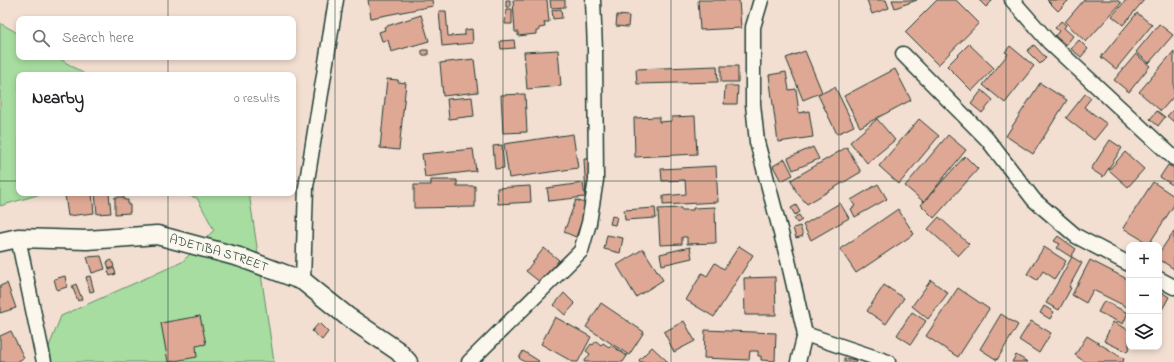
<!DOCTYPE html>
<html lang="en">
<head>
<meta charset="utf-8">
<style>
  body { margin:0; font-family:"Indie Flower",sans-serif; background:#f2f2f2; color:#202124 }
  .controls { position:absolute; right:12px; bottom:12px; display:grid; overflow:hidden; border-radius:8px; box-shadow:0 2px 6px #0003 }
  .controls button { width:36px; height:36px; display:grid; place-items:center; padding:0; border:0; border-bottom:1px solid #e0e0e0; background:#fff; color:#202124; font:20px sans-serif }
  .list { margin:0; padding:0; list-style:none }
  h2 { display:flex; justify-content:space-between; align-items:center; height:52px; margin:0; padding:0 16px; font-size:17px }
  h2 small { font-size:13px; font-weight:400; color:#757577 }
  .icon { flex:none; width:22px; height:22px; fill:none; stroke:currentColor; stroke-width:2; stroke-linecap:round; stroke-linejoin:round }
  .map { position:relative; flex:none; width:1174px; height:362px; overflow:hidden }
  .search { position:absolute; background:#fff; box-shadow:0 2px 6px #0003; left:16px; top:16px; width:280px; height:44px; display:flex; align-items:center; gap:10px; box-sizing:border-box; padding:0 14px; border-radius:8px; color:#757577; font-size:15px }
  .panel { position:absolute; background:#fff; box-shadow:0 2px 6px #0003; left:16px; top:72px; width:280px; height:124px; border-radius:8px }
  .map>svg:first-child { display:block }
</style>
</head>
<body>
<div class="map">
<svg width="1174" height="362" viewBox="0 0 1174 362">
  <rect width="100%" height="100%" fill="#f3dfd2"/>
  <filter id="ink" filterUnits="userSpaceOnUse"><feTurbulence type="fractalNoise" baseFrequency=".025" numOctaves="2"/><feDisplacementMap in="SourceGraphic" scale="8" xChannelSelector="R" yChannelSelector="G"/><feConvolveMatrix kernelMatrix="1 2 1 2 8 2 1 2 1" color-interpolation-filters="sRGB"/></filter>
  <g filter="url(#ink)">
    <path fill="#a7dda0" stroke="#638d6a" d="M0,23L19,34V57H57L86,75H19V193H44L0,206Z
      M180,193H249L274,362H43L61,316L182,262L214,230L197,198Z"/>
    <path fill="#dfa895" stroke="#1f3d34" d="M368,0H432L433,6L371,18Z
      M506,0H510V7H506Z
      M513,0H547L549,22H544L545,27L539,28V31H536V34L518,36V32H515Z
      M550,0H565V7L551,8Z
      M698,0H739L741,28L700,30Z
      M867,0H886L889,8L872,14Z
      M892,0H917L895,8Z
      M937,0H956L979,23L938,65L905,32Z
      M979,0H993L986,7Z
      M1047,0H1069L1058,11Z
      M1084,0H1117L1121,3L1086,42L1065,22Z
      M1126,0H1144L1123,25L1112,16Z
      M506,9H512V24H505Z
      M561,9L562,18L553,19L552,10Z
      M439,11H446L448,36L465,35V30L472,29L473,43L442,46Z
      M1137,13L1152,25L1116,69L1101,57Z
      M421,15L429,41L391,52L388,40L382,41L379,32L385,30L384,27Z
      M617,15L629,16L628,27L616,26Z
      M1061,21L1066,25L1064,28L1073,36L1066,45L1055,36L1059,31L1055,28Z
      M1159,24L1173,35L1149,63L1136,52Z
      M514,40L515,48L501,49L500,41Z
      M1079,40L1088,49L1081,57L1071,49Z
      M969,44L994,68L972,91L947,66Z
      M1034,45L1046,58L1040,64L1027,51Z
      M1010,46L1034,66L1005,103L983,85L1008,54L1005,52Z
      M422,50H428V55H422Z
      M558,50L561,86L527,89L524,52Z
      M805,51L822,92L803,100L786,58Z
      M1174,51V96L1161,111L1139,92Z
      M1136,54L1150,66L1129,92L1114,80Z
      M474,59L478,92L443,96L440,63Z
      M717,66L718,82L637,84L636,69Z
      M721,66H738V82H721Z
      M895,69L911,100L860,127L844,96Z
      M786,72L789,90L796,89L799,113L809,111L813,137L778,142L769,75Z
      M387,79L398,80V82L406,83L399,150L380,148Z
      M1040,83L1067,100L1033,154L1006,136Z
      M725,86H738L737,104H724Z
      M835,87L854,126L837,134L818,95Z
      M982,90L993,100L982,113L971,104Z
      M525,94L527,132L503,133L501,95Z
      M1085,94L1091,98L1084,107L1107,124L1094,140L1066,118Z
      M472,97L474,116L449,119L447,99Z
      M1174,109V122L1167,116Z
      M1157,111L1165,117L1158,126L1150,119Z
      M695,116L697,154L635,157L634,118L659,117V122L672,121V117Z
      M877,119L895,140L867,163L850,142Z
      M919,119L939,136L899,184L879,166Z
      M573,134L578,168L509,178L504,144Z
      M948,135L966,150L924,202L905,186Z
      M1110,140L1122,148L1103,177L1091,169Z
      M502,145L504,168L495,169L493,146Z
      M813,147L819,159L793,170L788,158Z
      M847,147L861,172L807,204L797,193L791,180Z
      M473,149L476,171L425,177L422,154Z
      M1125,152L1144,169L1128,187L1109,170Z
      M965,156L978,169L934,218L921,205Z
      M584,159H591V195L586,196Z
      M785,159L793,175L781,181L773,166Z
      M1168,165L1174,168V186L1160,177Z
      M716,166L718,202L663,205V196L686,194L685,180L662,181L661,169Z
      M431,180H457V186H475V207L414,208V185H431Z
      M1153,182L1174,196V205L1149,244L1123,228Z
      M583,183L585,197L549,201L547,188Z
      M878,184L887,199L855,217L851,209L855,206L851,200Z
      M530,186L531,202L498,204L497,188Z
      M92,193L94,213L68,216L65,195Z
      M95,193H109L111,213L97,214Z
      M115,197H124V200H128V205H130V213L115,214Z
      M576,200L588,204L576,237L564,232Z
      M840,203L849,218L811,240L803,225Z
      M796,205L800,212L795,215L791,208Z
      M715,207L716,243L687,244V237H682V244L660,245L658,209L681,208V210H693V208Z
      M655,208L656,218L625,220L624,210Z
      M898,209L914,234L856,273L840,249Z
      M799,215L802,220L797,223L794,218Z
      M612,216L617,217L615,225L610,224Z
      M939,217L969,244L958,256L928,229Z
      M800,226L803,236L796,238L793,228Z
      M1174,231V269L1159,259V253Z
      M607,235L623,238L620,253L604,249Z
      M1058,236L1076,249L1071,257L1057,248L1060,244L1054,241Z
      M739,246L753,255L714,317L686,300L702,273L707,276L715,263L724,269Z
      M690,247L692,258L662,265L660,254Z
      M1044,247L1066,261L1055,279L1043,271L1037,280L1027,274Z
      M544,248L559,260L541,283L526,271Z
      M643,249L663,280L636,297L617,265Z
      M101,256L105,269L92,273L87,257Z
      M1072,257L1082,263L1069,287L1071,288L1059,310L1046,303Z
      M112,260L114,267L109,269L107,262Z
      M1090,260L1129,280V308L1093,290L1086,303L1072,295Z
      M114,268L116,274L110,276L108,271Z
      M65,276L67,287L57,290L54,279Z
      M90,276L94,291L90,292L86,277Z
      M775,277L776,315H745L744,278Z
      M931,280L948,293L928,319L912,306Z
      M7,283L16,308L0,313V286Z
      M76,284L82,299L78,301L72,286Z
      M884,285L904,298L886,324L867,311Z
      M958,288L989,309L958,357L926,336Z
      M1160,291L1169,297L1159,315V292Z
      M564,293L575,304L565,315L554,305Z
      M1104,301L1128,313L1123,324L1098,312Z
      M601,303L644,332L629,355L586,327Z
      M1044,306L1054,312L1050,319L1040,313Z
      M912,312L926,321L911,344L897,335Z
      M1001,314L1018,325L997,360L980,349Z
      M200,316L206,344L196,346L197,357L168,362L161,323Z
      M555,317L591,337L578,362H573L541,344Z
      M684,321L695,341L674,352L664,332Z
      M1031,321L1051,333L1039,353L1019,340Z
      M1113,322L1129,330V347H1130L1127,352L1104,341Z
      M319,323L328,332L322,340L312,331Z
      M705,330L776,333L775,361L761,360V356H758V351H750L749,360L704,358Z
      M11,331L24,358L16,362H0V336Z
      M1087,336L1124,359L1123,362H1085L1075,355Z
      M596,341L601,345L603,343L609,347L611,345L627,356L623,362H584L590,354L586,351L591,344L593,345Z
      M652,347L667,361V362H640L639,360Z
      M523,351L539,361L538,362H525L519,358Z
      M1016,355L1028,362H1012Z
      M844,358L856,360L855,362H844Z"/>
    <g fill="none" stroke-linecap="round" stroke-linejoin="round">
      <g stroke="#1f3d34" stroke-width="17">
        <path id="minor" d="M761,0L753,27V104L757,142L788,260L805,334L798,362
          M1012,0L1049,42L1174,158
          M903,54L987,139L1034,200L1076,236L1129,264
          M18,238L44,362
          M1159,279L1174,287
          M303,281L306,187L336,0
          M805,334L888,362
          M469,362L581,251L589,223L596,180L595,50L593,0"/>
      </g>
      <g stroke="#1f3d34" stroke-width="21">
        <g id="tertiary">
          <path id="s1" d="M0,242L18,238L87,240L157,235L239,257L303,281L348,317L398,351L408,362"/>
        </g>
      </g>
      <use href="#minor" stroke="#fbf7ec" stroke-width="14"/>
      <use href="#tertiary" stroke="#fbf7ec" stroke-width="18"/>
    </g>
  </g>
  <path fill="none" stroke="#1f3d34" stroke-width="1" stroke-opacity="0.55" d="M168,0V19M335,0V362M503,0V362M671,0V362M839,0V362M1006,0V362M168,57V75M0,181H19M293,181H1174M168,193V362"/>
  <g text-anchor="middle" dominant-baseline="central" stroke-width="4" stroke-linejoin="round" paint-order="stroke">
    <g font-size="13" fill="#1f3d34" stroke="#fbf7ec">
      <text stroke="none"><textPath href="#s1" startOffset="222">ADETIBA STREET</textPath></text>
    </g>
  </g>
</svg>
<div class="controls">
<button>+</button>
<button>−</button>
<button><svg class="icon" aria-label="layers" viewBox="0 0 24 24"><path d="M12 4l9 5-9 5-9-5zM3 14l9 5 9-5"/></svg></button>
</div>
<div class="search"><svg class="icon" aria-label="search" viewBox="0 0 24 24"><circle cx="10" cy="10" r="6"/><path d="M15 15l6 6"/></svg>Search here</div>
<section class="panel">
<h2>Nearby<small>0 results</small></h2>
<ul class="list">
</ul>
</section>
</div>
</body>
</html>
